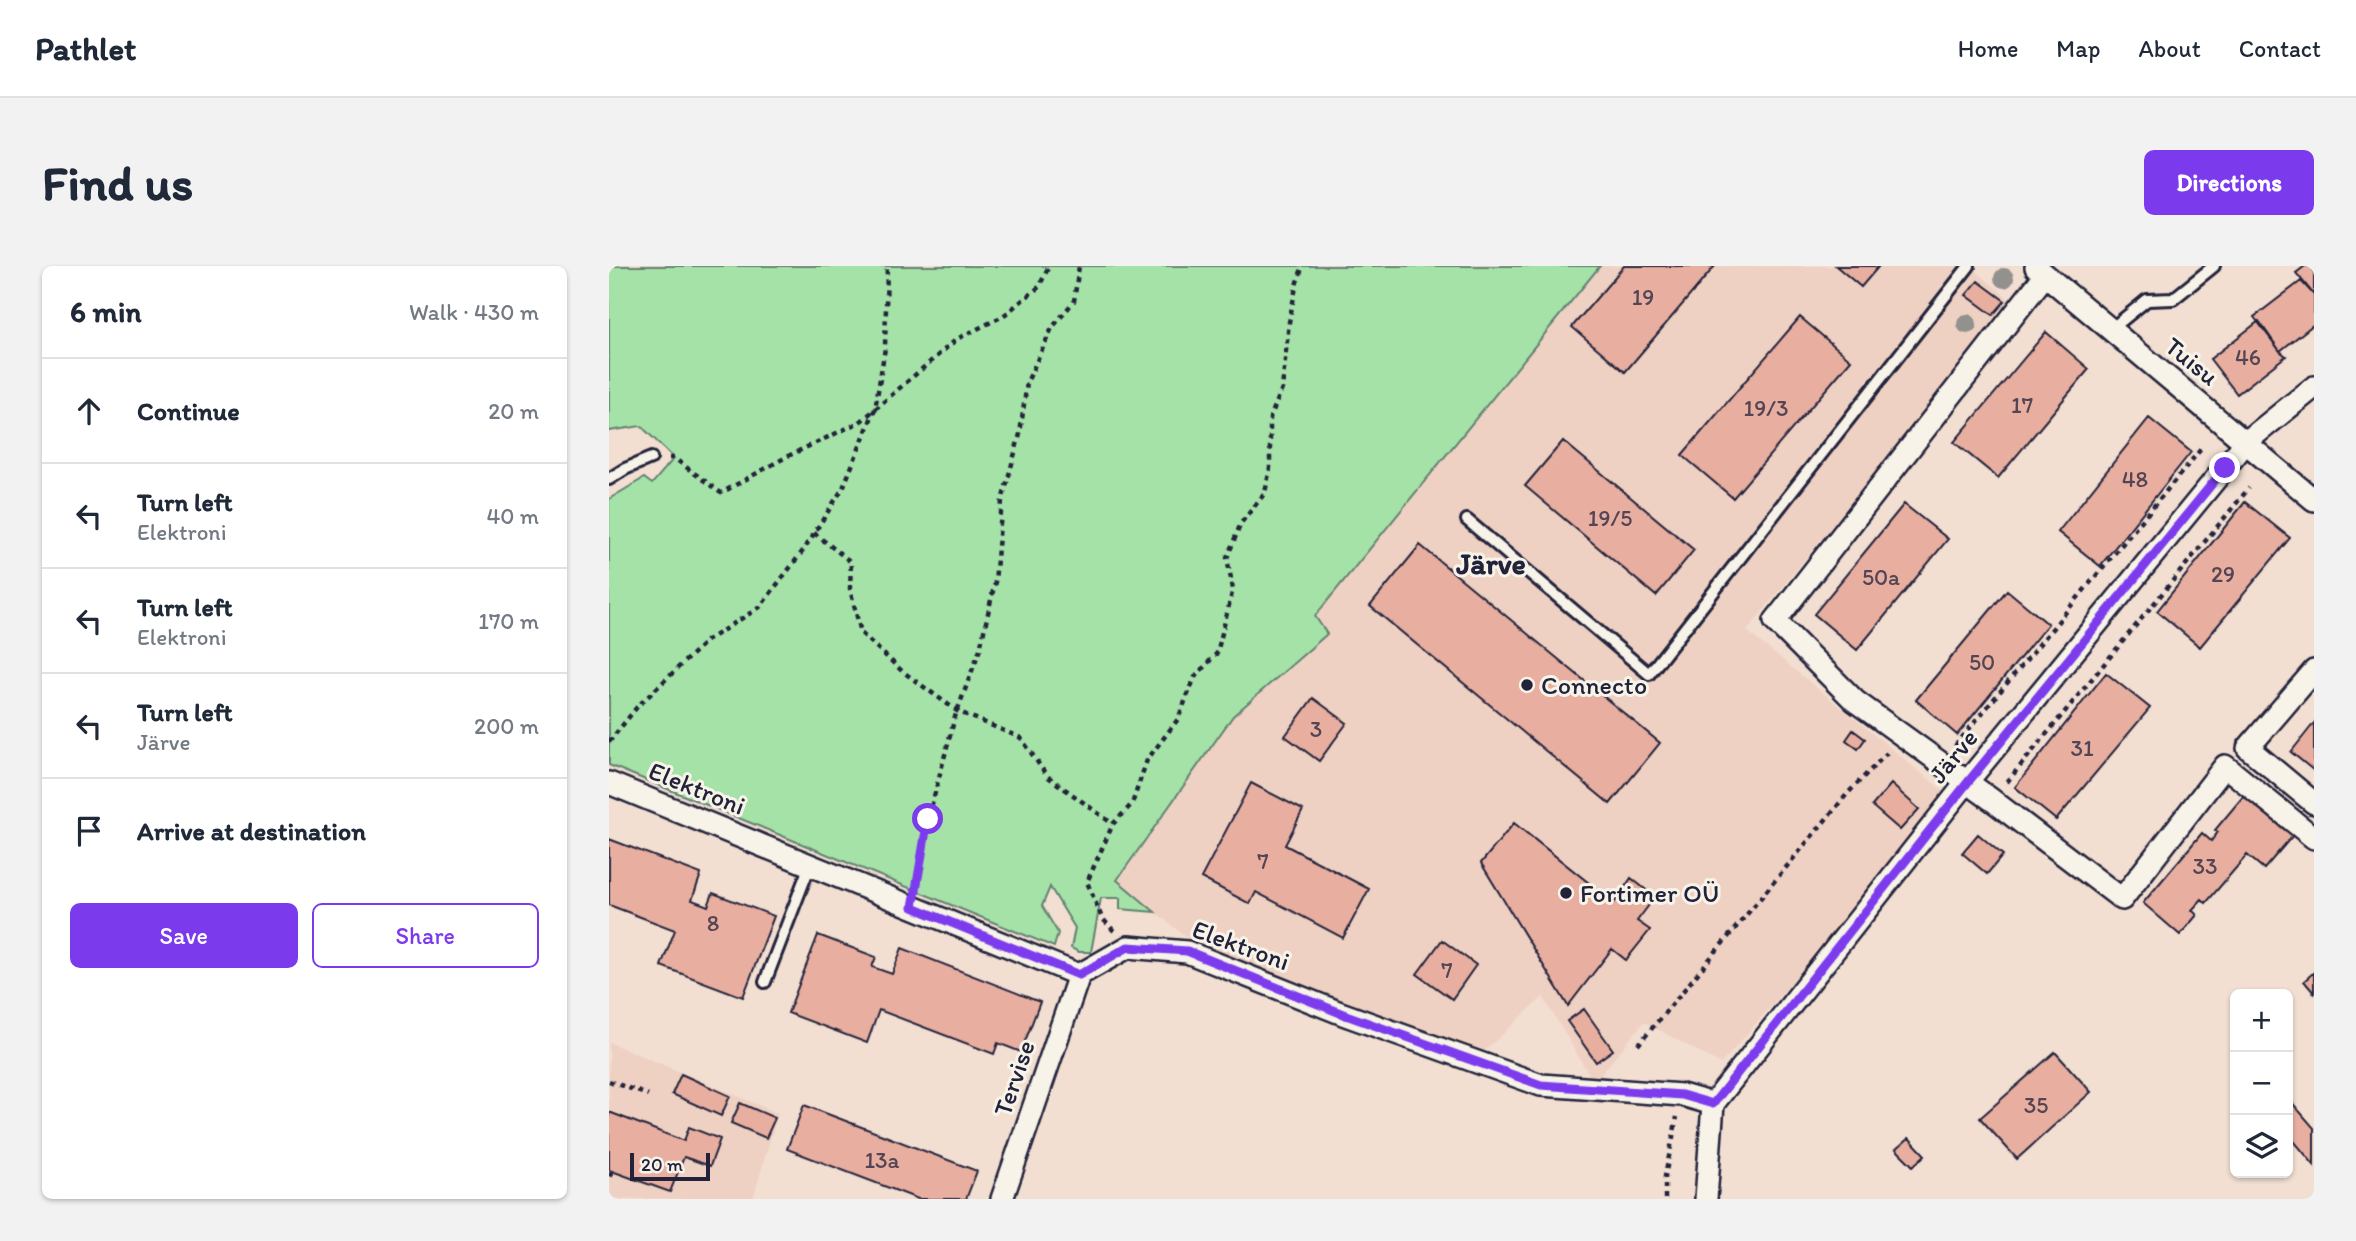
<!DOCTYPE html>
<html lang="en">
<head>
<meta charset="utf-8">
<style>
  body { margin:0; font-family:Itim,sans-serif; background:#f2f2f3; color:#1f2937 }
  .controls { position:absolute; right:21px; bottom:21px; display:grid; overflow:hidden; border-radius:10px; box-shadow:0 2px 5px #0004 }
  .controls button { width:63px; height:63px; display:grid; place-items:center; padding:0; border:0; border-bottom:2px solid #e0e1e3; background:#fff; color:#1f2937; font:35px sans-serif }
  .scale { position:absolute; left:21px; bottom:18px; width:80px; box-sizing:border-box; padding-left:7px; border:4px solid #22223b; border-top:0; font-size:19px; line-height:24px; white-space:nowrap; color:#22223b; -webkit-text-stroke:5px #f7f3e8; paint-order:stroke }
  .stop { position:absolute; width:21px; height:21px; margin:-16px; border:5px solid #7c3aed; border-radius:50%; background:#fff }
  .stop.end { background:#7c3aed; border-color:#fff; box-shadow:0 2px 7px #0008 }
  .list { margin:0; padding:0; list-style:none }
  h2 { display:flex; justify-content:space-between; align-items:center; height:91px; margin:0; padding:0 28px; font-size:30px }
  h2 small { font-size:23px; font-weight:400; color:#747a83 }
  .list li { display:grid; grid-template-columns:46px 1fr auto; gap:21px; align-items:center; box-sizing:border-box; height:105px; padding:0 28px; border-top:2px solid #e0e1e3 }
  .list b { display:block; font-size:26px; white-space:nowrap }
  .list p { margin:0; font-size:23px; white-space:nowrap; color:#747a83 }
  .list em { font-size:23px; font-style:normal; color:#747a83 }
  .actions { display:flex; gap:14px; padding:21px 28px }
  .actions a { flex:1; padding:16px 0; border:2px solid #7c3aed; border-radius:10px; text-align:center; font-size:24px; color:#7c3aed }
  .actions .main { background:#7c3aed; color:#fff }
  .icon { flex:none; width:38px; height:38px; fill:none; stroke:currentColor; stroke-width:2; stroke-linecap:round; stroke-linejoin:round }
  .map { position:relative; flex:none; width:1705px; height:933px; overflow:hidden; border-radius:10px }
  header { display:flex; align-items:center; gap:42px; box-sizing:border-box; height:98px; padding:0 35px; background:#fff; border-bottom:2px solid #e0e1e3 }
  header strong { font-size:33px }
  nav { display:flex; gap:38px; margin-inline-start:auto; font-size:24px }
  .intro { display:flex; align-items:center; justify-content:space-between; box-sizing:border-box; height:168px; padding:0 42px }
  h1 { margin:0; font-size:49px }
  .button { padding:18px 32px; border-radius:10px; background:#7c3aed; color:#fff; font-size:24px; font-weight:700 }
  main { display:flex; gap:42px; padding:0 42px }
  aside { flex:1; background:#fff; border-radius:10px; box-shadow:0 2px 5px #0004 }
  .map>svg:first-child { display:block }
</style>
</head>
<body>
<header>
<strong>Pathlet</strong>
<nav><a>Home</a><a>Map</a><a>About</a><a>Contact</a></nav>
</header>
<div class="intro"><h1>Find us</h1><a class="button">Directions</a></div>
<main>
<aside>
<h2>6 min<small>Walk · 430 m</small></h2>
<ul class="list">
<li><svg class="icon" aria-label="ahead" viewBox="0 0 24 24"><path d="M12 20V5M6 11l6-6 6 6"/></svg><div><b>Continue</b></div><em>20 m</em></li>
<li><svg class="icon" aria-label="left" viewBox="0 0 24 24"><path d="M17 20v-9H6M10 6l-5 5 5 5"/></svg><div><b>Turn left</b><p>Elektroni</p></div><em>40 m</em></li>
<li><svg class="icon" aria-label="left" viewBox="0 0 24 24"><path d="M17 20v-9H6M10 6l-5 5 5 5"/></svg><div><b>Turn left</b><p>Elektroni</p></div><em>170 m</em></li>
<li><svg class="icon" aria-label="left" viewBox="0 0 24 24"><path d="M17 20v-9H6M10 6l-5 5 5 5"/></svg><div><b>Turn left</b><p>Järve</p></div><em>200 m</em></li>
<li><svg class="icon" aria-label="arrive" viewBox="0 0 24 24"><path d="M6 21V4h12l-3 4 3 4H6"/></svg><div><b>Arrive at destination</b></div></li>
</ul>
<div class="actions"><a class="main">Save</a><a>Share</a></div>
</aside>
<div class="map">
<svg width="1705" height="933" viewBox="0 0 1705 933">
  <rect width="100%" height="100%" fill="#f2dfd2"/>
  <filter id="ink" filterUnits="userSpaceOnUse"><feTurbulence type="fractalNoise" baseFrequency=".0143" numOctaves="2"/><feDisplacementMap in="SourceGraphic" scale="14" xChannelSelector="R" yChannelSelector="G"/><feConvolveMatrix kernelMatrix="1 2 1 2 8 2 1 2 1" color-interpolation-filters="sRGB"/></filter>
  <g filter="url(#ink)">
    <path fill="#efd1c3" d="M991,0H1361L1404,36L1138,365L1343,532L1112,798L1035,756L985,817L934,731L873,787L587,679L507,614L624,450L718,368L706,351Z
      M0,776L169,847L144,933H0Z"/>
    <path fill="#a5e2a8" stroke="#648272" stroke-width="2" d="M0,0H991L706,350L718,368L624,450L508,614L546,646L511,643V632H492L482,686H470L462,682L466,662L441,621L433,640L449,667L445,681L0,499V233L35,212L43,218L65,192L32,160L0,165Z"/>
    <path fill="#e8afa0" stroke="#22223b" stroke-width="2" d="M1015,0H1106L1016,106L963,61Z
      M1227,0H1270L1252,21Z
      M1696,0H1705V29L1687,7Z
      M1369,15L1396,35L1384,49L1357,29Z
      M1692,15L1705,29V58L1671,85L1645,51Z
      M1191,51L1242,94L1124,232L1073,189Z
      M1650,55L1671,85L1677,90L1628,128L1601,93Z
      M1437,66L1480,103L1389,212L1345,176Z
      M1540,152L1582,186L1491,300L1449,266Z
      M954,175L1085,284L1047,330L916,220Z
      M1636,236L1681,272L1591,381L1548,345Z
      M1295,238L1339,273L1248,384L1205,348Z
      M811,279L1051,477L1001,538L761,340Z
      M1398,324L1439,358L1348,469L1307,434Z
      M1497,407L1541,442L1447,554L1406,521Z
      M704,432L738,457L710,495L676,470Z
      M1705,457V505L1682,486Z
      M1244,464L1256,473L1249,483L1237,474Z
      M642,517L694,544L676,579L760,623L734,672L647,626L641,638L592,612Z
      M1282,518L1310,543L1291,564L1263,540Z
      M1637,527L1685,568L1655,603L1638,589L1597,637L1593,633L1583,644L1588,649L1571,669L1534,637L1593,567L1602,575L1609,566L1606,564Z
      M905,557L1005,637L1022,612L1046,631L1028,655L1041,664L1017,694L1003,683L959,740L872,597Z
      M1369,568L1394,589L1378,608L1353,587Z
      M0,573L92,608L83,634L99,640L104,627L165,650L134,731L52,700L66,664L0,639Z
      M209,669L267,691L263,701L283,708L293,682L431,736L412,786L389,777L385,788L270,744L258,777L179,747Z
      M833,674L867,699L843,733L808,708Z
      M1705,706V727L1695,715Z
      M975,743L1004,784L987,796L958,755Z
      M1446,786L1482,826L1408,893L1371,852Z
      M72,808L121,830L112,850L63,828Z
      M1679,832L1705,862V899L1679,868Z
      M131,837L166,852L157,872L122,857Z
      M195,839L368,905L357,933H309L178,883Z
      M0,846L75,875L80,861L111,873L101,900L75,891L61,926L0,904Z
      M1300,872L1316,889L1304,900L1287,883Z"/>
    <g fill="none" stroke-linecap="round" stroke-linejoin="round">
      <g stroke="#22223b" stroke-width="16">
        <path id="service" d="M1501,64L1538,34L1564,33L1605,0
          M0,213L16,203L42,192
          M858,254L1040,408L1360,0
          M156,716L201,599"/>
      </g>
      <g stroke="#22223b" stroke-width="26">
        <path id="minor" d="M1427,1L1705,234
          M1436,9L1166,355L1246,435L1383,534L1513,633L1616,500L1705,572
          M1705,405L1639,482L1705,537
          M0,517L470,709
          M470,709L519,681L578,686L734,748L932,819L1073,829L1104,838
          M393,933L470,709
          M1097,933L1104,838L1358,516L1637,176L1705,121"/>
      </g>
      <path stroke="#22223b" stroke-width="4.5" stroke-dasharray="5 5" stroke-linecap="butt" d="M60,192H65L112,227L179,190L251,156L348,73L394,50L430,21L440,0
        M205,267L242,296L241,323L252,367L293,405L348,445L412,472L438,510L504,558
        M0,476L28,441L97,375L151,341L193,286L234,222L266,143L276,82L278,0
        M1346,480L1592,183
        M1398,516L1640,222
        M308,619L319,553L346,451L371,383L386,316L393,235L411,168L418,116L443,62L465,35L470,0
        M505,665L493,652L478,616L504,558L523,538L538,494L569,453L586,411L608,387L624,323L618,292L632,257L656,227L661,202V152L673,123L680,56L688,16L694,0
        M1029,779L1239,527L1278,487
        M0,815L39,829
        M0,907L2,908L0,913
        M1056,933V910L1068,851"/>
      <use href="#service" stroke="#f7f3e8" stroke-width="10"/>
      <use href="#minor" stroke="#f7f3e8" stroke-width="21"/>
    </g>
    <g fill="#92918e">
      <circle cx="1395" cy="12" r="10"/>
      <circle cx="1358" cy="58" r="10"/>
    </g>
  </g>
  <g fill="none" stroke-linecap="round" stroke-linejoin="round" filter="url(#ink)">
    <path stroke="#7c3aed" stroke-width="9" d="M319,553L304,641L470,709L519,681L578,685L734,748L932,819L1073,829L1104,838L1359,516L1616,202"/>
  </g>
  <g fill="#22223b" stroke="#f7f3e8" stroke-width="2.5">
    <circle cx="918" cy="419" r="7"/>
    <circle cx="957" cy="627" r="7"/>
  </g>
  <g text-anchor="middle" dominant-baseline="central" stroke-width="6" stroke-linejoin="round" paint-order="stroke">
    <g font-size="23" fill="#544554">
      <text x="1034" y="31">19</text>
      <text x="1639" y="91">46</text>
      <text x="1413" y="139">17</text>
      <text x="1157" y="142">19/3</text>
      <text x="1526" y="213">48</text>
      <text x="1001" y="252">19/5</text>
      <text x="1614" y="308">29</text>
      <text x="1272" y="311">50a</text>
      <text x="1373" y="396">50</text>
      <text x="707" y="463">3</text>
      <text x="1473" y="482">31</text>
      <text x="654" y="595">7</text>
      <text x="1596" y="600">33</text>
      <text x="104" y="657">8</text>
      <text x="838" y="704">7</text>
      <text x="1427" y="839">35</text>
      <text x="273" y="894">13a</text>
    </g>
    <g font-size="26" fill="#22223b" stroke="#f7f3e8">
      <text transform="translate(1583 95) rotate(39)">Tuisu</text>
      <text transform="translate(1344 490) rotate(-51)">Järve</text>
      <text transform="translate(88 522) rotate(22)">Elektroni</text>
      <text transform="translate(632 679) rotate(20)">Elektroni</text>
      <text transform="translate(405 812) rotate(-71)">Tervise</text>
    </g>
    <g font-size="26" fill="#22223b" stroke="#f7f3e8" text-anchor="start">
      <text x="932" y="419">Connecto</text>
      <text x="971" y="627">Fortimer OÜ</text>
    </g>
    <g font-size="30" font-weight="bold" fill="#22223b" stroke="#f7f3e8">
      <text x="882" y="297">Järve</text>
    </g>
  </g>
</svg>
<div class="controls">
<button>+</button>
<button>−</button>
<button><svg class="icon" aria-label="layers" viewBox="0 0 24 24"><path d="M12 4l9 5-9 5-9-5zM3 14l9 5 9-5"/></svg></button>
</div>
<div class="scale">20 m</div>
<div class="stop" style="left:319px;top:553px"></div>
<div class="stop end" style="left:1616px;top:202px"></div>
</div>
</main>
</body>
</html>
